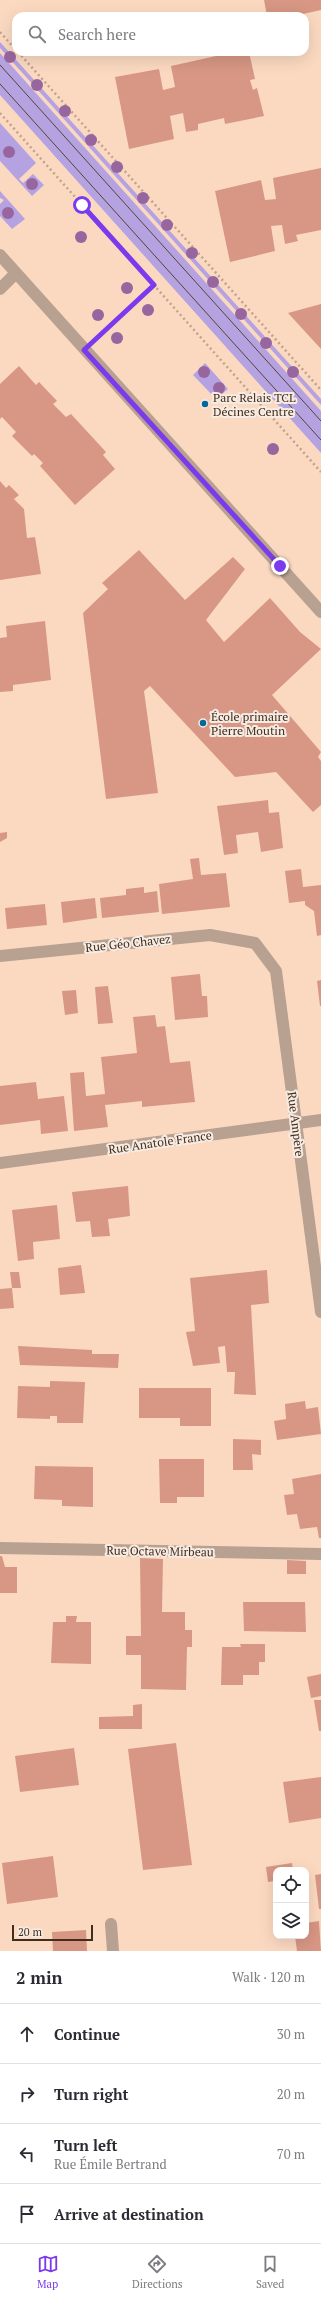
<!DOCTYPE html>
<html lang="en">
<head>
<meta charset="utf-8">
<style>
  body { margin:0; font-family:"PT Serif",serif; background:#f7f7f7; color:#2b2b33 }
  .controls { position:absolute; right:12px; bottom:12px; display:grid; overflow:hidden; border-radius:8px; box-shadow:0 4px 16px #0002 }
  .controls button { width:36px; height:36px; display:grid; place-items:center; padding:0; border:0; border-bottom:1px solid #e1e1e2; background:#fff; color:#2b2b33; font:20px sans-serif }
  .scale { position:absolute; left:12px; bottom:10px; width:81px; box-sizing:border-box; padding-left:4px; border:2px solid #422d1d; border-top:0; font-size:11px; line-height:14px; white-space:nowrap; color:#422d1d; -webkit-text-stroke:3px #f7ece3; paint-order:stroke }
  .stop { position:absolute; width:12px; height:12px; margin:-9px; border:3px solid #7c3aed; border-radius:50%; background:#fff }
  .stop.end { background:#7c3aed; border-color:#fff; box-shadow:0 1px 4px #0008 }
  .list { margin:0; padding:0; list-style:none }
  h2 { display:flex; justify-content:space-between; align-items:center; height:52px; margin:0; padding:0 16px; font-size:17px }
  h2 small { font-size:13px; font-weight:400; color:#7c7c81 }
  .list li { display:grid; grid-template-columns:26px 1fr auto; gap:12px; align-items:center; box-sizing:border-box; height:60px; padding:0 16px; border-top:1px solid #e1e1e2 }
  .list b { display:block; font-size:15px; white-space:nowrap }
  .list p { margin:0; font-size:13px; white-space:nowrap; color:#7c7c81 }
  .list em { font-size:13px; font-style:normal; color:#7c7c81 }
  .icon { flex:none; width:22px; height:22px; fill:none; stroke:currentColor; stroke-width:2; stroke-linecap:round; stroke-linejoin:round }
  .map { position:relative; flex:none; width:321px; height:1951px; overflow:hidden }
  .search { position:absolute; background:#fff; box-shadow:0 4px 16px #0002; left:12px; right:12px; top:12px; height:44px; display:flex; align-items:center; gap:10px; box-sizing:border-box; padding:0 14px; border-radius:12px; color:#7c7c81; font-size:15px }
  .sheet { height:292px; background:#fff }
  nav { display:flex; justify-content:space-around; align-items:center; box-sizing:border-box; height:56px; border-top:1px solid #e1e1e2; background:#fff; font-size:11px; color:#7c7c81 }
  nav a { display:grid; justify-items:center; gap:2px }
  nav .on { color:#7c3aed }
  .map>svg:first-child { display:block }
</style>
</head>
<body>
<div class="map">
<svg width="321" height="1951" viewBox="0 0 321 1951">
  <rect width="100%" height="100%" fill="#fbd9c1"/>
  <path fill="#b5a2e1" d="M0,42L321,399V405L0,48Z
    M0,53L321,411V453L0,95Z
    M0,123L36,163L19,179L23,183L33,174L44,185L32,196L0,161Z
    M0,191L25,219L12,229L0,216V204L4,200L0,198Z
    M205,363L228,389L216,399L193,375Z"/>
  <path fill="#d79784" d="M264,0H321V10L294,16H267Z
    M234,52H249L255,79L250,80L253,90L257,88L264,116L225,124L224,118L198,124V130L186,132L183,113L170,116L174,139L129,149L115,77L159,69L163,90L175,87L171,66Z
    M321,168V230L296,235L298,241L285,244L282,225L271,226L275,251L230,262L215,191L261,180L265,200L276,199L273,178Z
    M321,304V349L288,313Z
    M19,366L36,385L39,382L57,401L53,404L66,417L71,414L106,452L103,455L115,469L75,505L40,466L43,463L34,454L32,456L12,436L16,432L2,417L0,419V384Z
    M0,481L6,488L9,485L19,495L14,499L24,509L27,538L35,537L41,574L0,580Z
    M139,550L185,600L233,557L245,569L206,620L224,642L270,598L300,632L321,649L272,695L321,752L318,757L321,761V805L313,812L276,772L235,777L150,686L144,691L158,793L106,799L83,613L108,589L102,583Z
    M45,621L51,680L13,685V691L0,692V638L7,637L6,626Z
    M268,800L269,813L279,812L283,848L261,852L258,832L236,835L238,853L224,855L217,806Z
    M7,832V838L0,842V833Z
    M199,858L201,875L226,873L230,907L162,914L159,884L193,879L190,859Z
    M301,869L303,887L321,885V935L317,936L314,911L305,905V901L289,903L285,871Z
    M144,887V893L157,891L159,912L102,918L100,898L126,895V889Z
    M95,898L97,918L63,923L61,902Z
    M45,904L47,925L7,929L5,908Z
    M200,974L202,996H207L208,1017L175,1020L171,977Z
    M321,980V1006H320L317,981Z
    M108,986L113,1023L98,1024L95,987Z
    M76,990L78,1013L65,1015L62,991Z
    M155,1015L157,1027L165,1026L170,1063L190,1061L195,1102L142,1107V1101L105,1105L108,1127L74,1131L70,1073L84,1072L86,1096L105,1094L101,1057L137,1053L133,1017Z
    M36,1082L38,1099L64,1096L68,1131L41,1134L40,1120L0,1125V1086Z
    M128,1186L130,1216L108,1219L110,1236L92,1237L90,1221L76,1222L72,1192Z
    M57,1205L60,1239L33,1242L34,1259L18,1261L12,1210Z
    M81,1265L85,1293L60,1295L58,1268Z
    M267,1270L269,1303L251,1305L256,1395L234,1394L235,1372H227L225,1346L218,1347L220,1363L193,1366L186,1332L195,1331L190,1278Z
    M10,1272H19L21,1288H12L14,1308L0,1309V1289L12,1288Z
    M18,1346L92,1350V1354H119L118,1368L20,1365Z
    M50,1381L85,1382L83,1423H57V1416H50V1419L17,1418L18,1386L50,1387Z
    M139,1388H211V1426H180V1418H139Z
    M305,1401L306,1409L318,1407L321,1434L277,1440L274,1421L286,1419L285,1404Z
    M233,1439L261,1440V1455L252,1454L253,1470H233Z
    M159,1459H204V1497H177V1503H160Z
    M35,1466L93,1467V1507L62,1506V1500L34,1499Z
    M321,1474V1538H319L317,1527L300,1529L297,1514L287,1515L284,1495L294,1494L292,1479Z
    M0,1556H2L5,1567H17V1593H0Z
    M140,1558L163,1559L162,1612H185V1630H192V1647H187L186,1690L141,1689V1655H126V1636H141Z
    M287,1560L306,1561V1574H287Z
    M243,1602H305L306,1632L244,1631Z
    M66,1616H77L76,1622H91V1664L51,1663L53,1622H66Z
    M240,1644H265V1662H259V1675H243V1685H221L222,1647H241Z
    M321,1674V1696L311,1698L307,1677Z
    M314,1700H321V1731H319Z
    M142,1704V1729H99V1717L133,1716V1705Z
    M176,1743L192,1865L143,1870L128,1749Z
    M74,1748L79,1785L20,1792L15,1756Z
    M321,1777V1818L289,1823L283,1782Z
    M53,1856L58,1897L7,1904L2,1863Z
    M292,1863L293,1870H276V1881L268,1882L266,1867Z
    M321,1874V1909H319L315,1875Z
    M319,1921L321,1951H297L295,1936H306V1923Z
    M86,1930L87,1951H53L52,1932Z"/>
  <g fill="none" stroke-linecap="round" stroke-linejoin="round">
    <path stroke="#c0a28d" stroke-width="2.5" stroke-dasharray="2 3" stroke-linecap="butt" d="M0,32L16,50
      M18,52L321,390
      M0,113L321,472
      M99,336L154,285"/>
    <path stroke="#b8a190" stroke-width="12" d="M0,255L321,612
      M0,289L15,274
      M0,956L210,935L255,943L276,971L321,1312
      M0,1163L321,1120
      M0,1548L321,1554
      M111,1924L113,1951"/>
    <path stroke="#594332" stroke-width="1" d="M0,65L321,421
      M0,84L321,440"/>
  </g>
  <g fill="#98669f">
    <circle cx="10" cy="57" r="6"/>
    <circle cx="37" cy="85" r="6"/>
    <circle cx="65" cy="111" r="6"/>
    <circle cx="91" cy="140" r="6"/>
    <circle cx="9" cy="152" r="6"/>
    <circle cx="117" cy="167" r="6"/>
    <circle cx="32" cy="184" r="6"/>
    <circle cx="143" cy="198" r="6"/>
    <circle cx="8" cy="213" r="6"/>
    <circle cx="167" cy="225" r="6"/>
    <circle cx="81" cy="237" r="6"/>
    <circle cx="192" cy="253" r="6"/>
    <circle cx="213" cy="282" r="6"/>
    <circle cx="127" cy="288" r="6"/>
    <circle cx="148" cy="310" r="6"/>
    <circle cx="241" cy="314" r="6"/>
    <circle cx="98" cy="315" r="6"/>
    <circle cx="117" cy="338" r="6"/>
    <circle cx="266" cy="343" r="6"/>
    <circle cx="204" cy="372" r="6"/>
    <circle cx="293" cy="372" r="6"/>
    <circle cx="219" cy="388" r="6"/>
    <circle cx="273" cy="449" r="6"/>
  </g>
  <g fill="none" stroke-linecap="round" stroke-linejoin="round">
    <path stroke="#7c3aed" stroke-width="5" d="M82,205L154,285L84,350L280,566"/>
  </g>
  <g fill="#056998" stroke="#f7ece3" stroke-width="1.5">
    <circle cx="205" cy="404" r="4"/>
    <circle cx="203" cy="723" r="4"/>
  </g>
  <g text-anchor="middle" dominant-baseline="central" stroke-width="4" stroke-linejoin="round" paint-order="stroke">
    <g font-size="12" fill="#422d1d" stroke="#f7ece3" text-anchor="start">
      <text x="213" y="397">Parc Relais TCL<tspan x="213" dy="14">Décines Centre</tspan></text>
      <text x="211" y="716">École primaire<tspan x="211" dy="14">Pierre Moutin</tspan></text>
    </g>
    <g font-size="12" fill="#422d1d" stroke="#f7ece3">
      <text transform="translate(128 943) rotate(-6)">Rue Géo Chavez</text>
      <text transform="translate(296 1124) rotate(83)">Rue Ampère</text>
      <text transform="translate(160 1142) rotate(-8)">Rue Anatole France</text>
      <text transform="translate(160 1551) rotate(1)">Rue Octave Mirbeau</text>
    </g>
  </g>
</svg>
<div class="controls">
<button><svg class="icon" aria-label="locate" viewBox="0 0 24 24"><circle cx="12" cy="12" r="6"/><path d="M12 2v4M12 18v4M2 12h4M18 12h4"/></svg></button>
<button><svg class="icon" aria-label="layers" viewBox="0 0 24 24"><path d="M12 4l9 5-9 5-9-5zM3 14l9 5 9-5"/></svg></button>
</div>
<div class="scale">20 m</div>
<div class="stop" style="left:82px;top:205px"></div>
<div class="stop end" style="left:280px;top:566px"></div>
<div class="search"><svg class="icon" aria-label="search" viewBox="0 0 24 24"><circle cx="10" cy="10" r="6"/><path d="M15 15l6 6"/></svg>Search here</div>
</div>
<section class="sheet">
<h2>2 min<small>Walk · 120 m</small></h2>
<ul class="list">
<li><svg class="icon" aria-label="ahead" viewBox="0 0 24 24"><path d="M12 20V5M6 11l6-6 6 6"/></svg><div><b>Continue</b></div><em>30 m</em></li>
<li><svg class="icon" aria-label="right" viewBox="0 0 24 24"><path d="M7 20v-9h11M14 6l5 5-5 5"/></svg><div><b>Turn right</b></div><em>20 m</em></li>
<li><svg class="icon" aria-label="left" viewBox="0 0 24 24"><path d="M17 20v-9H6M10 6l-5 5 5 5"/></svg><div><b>Turn left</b><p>Rue Émile Bertrand</p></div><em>70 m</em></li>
<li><svg class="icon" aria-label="arrive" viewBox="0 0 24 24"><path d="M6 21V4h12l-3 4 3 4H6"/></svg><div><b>Arrive at destination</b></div></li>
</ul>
</section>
<nav>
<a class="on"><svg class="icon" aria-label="map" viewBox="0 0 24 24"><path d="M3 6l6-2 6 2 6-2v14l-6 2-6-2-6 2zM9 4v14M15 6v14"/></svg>Map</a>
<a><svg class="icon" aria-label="directions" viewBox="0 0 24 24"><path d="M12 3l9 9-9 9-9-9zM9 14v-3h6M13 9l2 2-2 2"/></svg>Directions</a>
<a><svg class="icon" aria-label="saved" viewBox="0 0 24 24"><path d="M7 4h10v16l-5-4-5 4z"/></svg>Saved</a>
</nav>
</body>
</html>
